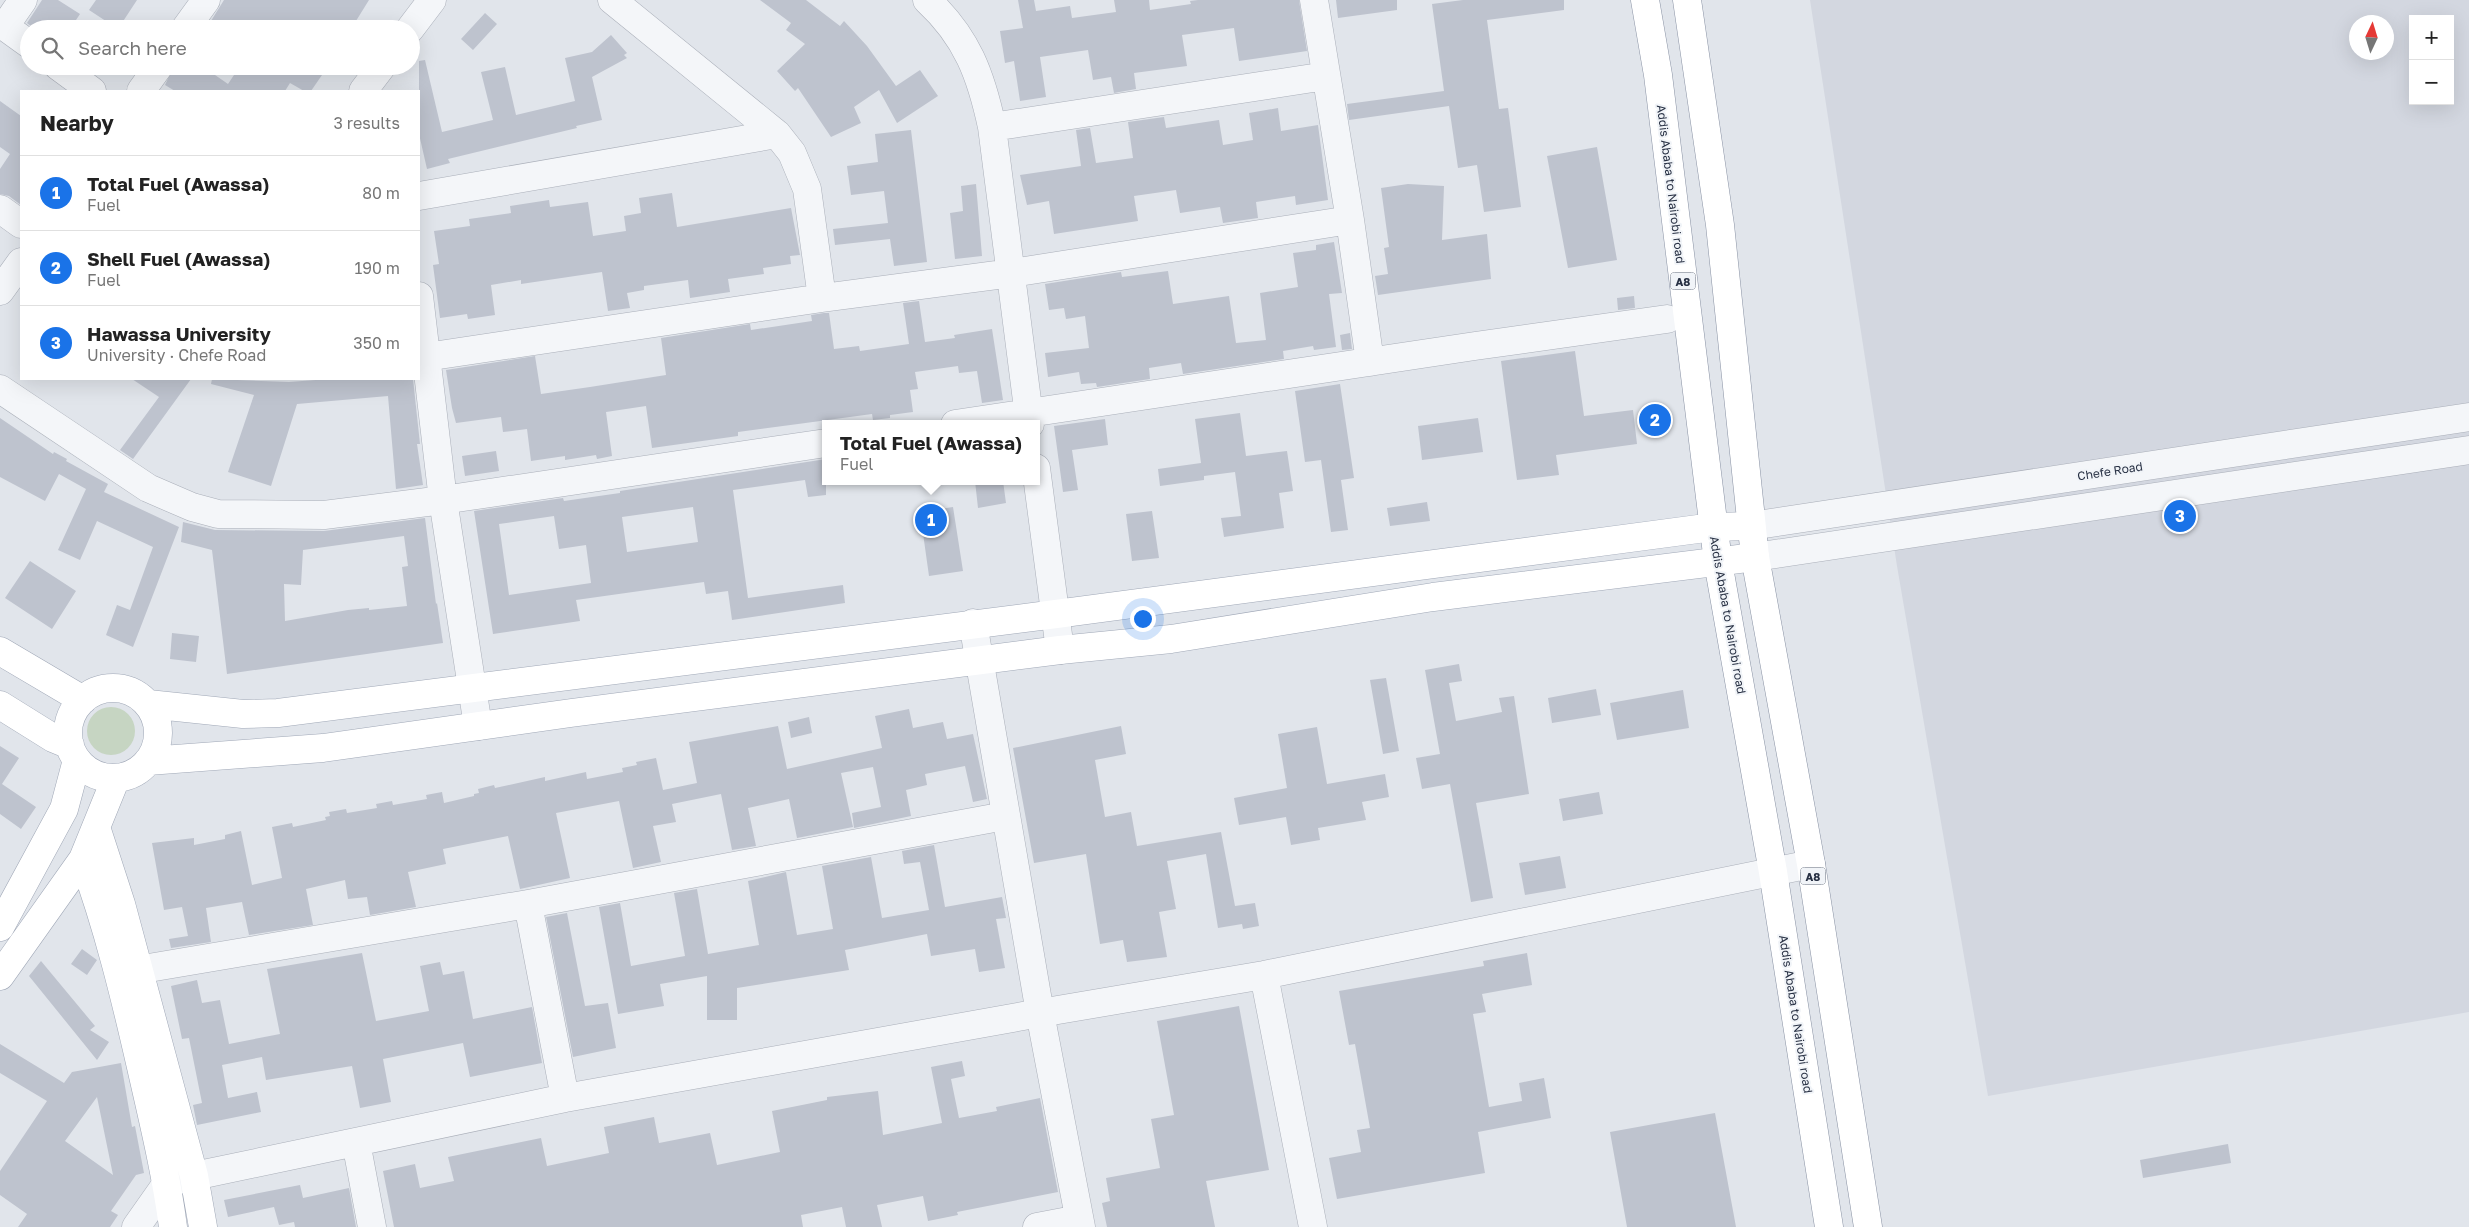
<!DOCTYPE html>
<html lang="en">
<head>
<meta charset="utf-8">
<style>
  body { margin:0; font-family:"Golos Text",sans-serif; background:#f6f6f6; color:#222 }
  .controls { position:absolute; right:15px; top:15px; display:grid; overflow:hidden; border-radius:0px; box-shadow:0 5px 20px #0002 }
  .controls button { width:45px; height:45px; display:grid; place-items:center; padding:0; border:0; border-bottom:1px solid #e0e0e0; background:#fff; color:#222; font:25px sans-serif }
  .compass { position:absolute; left:2349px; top:15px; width:45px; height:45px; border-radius:50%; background:#fff; box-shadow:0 5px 20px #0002; rotate:4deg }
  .you { position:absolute; left:1142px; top:618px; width:18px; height:18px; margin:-12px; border:4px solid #fff; border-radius:50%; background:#1a73e8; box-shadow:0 0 0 8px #1a73e833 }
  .badge { display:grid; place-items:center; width:32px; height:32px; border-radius:50%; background:#1a73e8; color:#fff; font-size:16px; font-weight:700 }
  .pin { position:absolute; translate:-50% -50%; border:2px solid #fff; box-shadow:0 1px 5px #0006 }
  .popup { position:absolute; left:822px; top:420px; width:218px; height:65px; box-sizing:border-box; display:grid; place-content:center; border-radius:0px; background:#fff; filter:drop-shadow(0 1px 4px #0005); font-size:16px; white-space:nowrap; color:#767676 }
  .popup b { font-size:19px; color:#222 }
  .popup::after { content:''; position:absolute; left:50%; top:100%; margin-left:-10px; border:10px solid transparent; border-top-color:#fff }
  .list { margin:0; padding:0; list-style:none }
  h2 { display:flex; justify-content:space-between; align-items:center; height:65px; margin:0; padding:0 20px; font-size:21px }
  h2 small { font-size:16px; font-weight:400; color:#767676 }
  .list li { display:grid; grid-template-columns:32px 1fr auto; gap:15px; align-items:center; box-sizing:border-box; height:75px; padding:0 20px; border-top:1px solid #e0e0e0 }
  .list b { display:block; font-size:19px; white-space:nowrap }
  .list p { margin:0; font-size:16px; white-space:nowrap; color:#767676 }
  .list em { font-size:16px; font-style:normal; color:#767676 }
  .icon { flex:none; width:28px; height:28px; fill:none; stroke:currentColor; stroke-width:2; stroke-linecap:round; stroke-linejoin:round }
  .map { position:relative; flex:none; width:2469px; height:1227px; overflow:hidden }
  .search { position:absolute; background:#fff; box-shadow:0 5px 20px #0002; left:20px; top:20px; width:400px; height:55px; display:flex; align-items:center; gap:12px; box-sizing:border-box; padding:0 18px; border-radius:28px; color:#767676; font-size:19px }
  .panel { position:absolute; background:#fff; box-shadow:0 5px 20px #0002; left:20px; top:90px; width:400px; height:290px; border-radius:0px }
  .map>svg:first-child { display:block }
</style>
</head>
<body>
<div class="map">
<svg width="2469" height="1227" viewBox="0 0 2469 1227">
  <rect width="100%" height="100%" fill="#e1e5eb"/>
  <path fill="#d3d7e0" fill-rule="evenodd" d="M1810,0H2469V1012L1988,1096L1897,566ZM2413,19H2450V101H2413ZM2356,22H2386V52H2356Z"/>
  <path fill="#c6d5c2" d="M87 731a24 24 0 1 1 48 0a24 24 0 1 1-48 0Z"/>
  <path fill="#bec3ce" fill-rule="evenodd" d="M42,0H58L80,14L70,29H35L27,23Z
    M96,0H137L118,29L89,10Z
    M224,0H369L351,29H206Z
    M760,0H806L840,26L844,21L867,46L896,86L920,70L938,96L897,123L879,90L854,107L861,123L831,137L798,88L795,91L777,71L805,44L786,30L791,23Z
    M1018,0H1034L1036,11L1070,6L1072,18L1116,12L1114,0H1149L1150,10L1191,4L1190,1L1198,0H1299L1307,51L1239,61L1234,28L1182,35L1187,66L1134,73L1136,89L1114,93L1111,77L1093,80L1088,50L1040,57L1046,97L1020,101L1014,61L1005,63L1000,31L1023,28Z
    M1336,0H1397V10L1338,18Z
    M1463,0H1564V10L1487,20L1499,109L1508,108L1521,207L1484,212L1477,165L1458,168L1449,106L1349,120L1347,104L1444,91L1432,4Z
    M485,13L497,24L473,50L461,39Z
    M611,35L627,53L624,55L627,58L592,77L602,120L576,126L577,128L448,159L450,163L427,169L419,134V61L425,60L442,132L493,120L481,72L505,67L516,115L575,101L565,58L592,52Z
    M174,66H202L228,84L240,66H309L322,75L311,91H304L290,83L285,91H175L165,85Z
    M0,101L21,116V205L9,196L0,194V169L10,154L0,147Z
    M1278,108L1281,131L1318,125L1328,200L1296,205L1295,196L1256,202L1258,218L1223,223L1220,207L1180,213L1176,190L1134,196L1138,221L1054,234L1049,201L1027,205L1020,175L1081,166L1076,130L1090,128L1096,163L1133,158L1128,122L1164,117L1166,128L1219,120L1223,145L1253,140L1249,113Z
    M911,130L927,262L894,266L890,239L835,245L833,229L888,223L884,191L851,195L847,166L878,162L875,134Z
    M1597,147L1617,260L1568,268L1547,156Z
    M976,184L982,256L955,259L950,213L963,211L961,186Z
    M1408,184L1444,186L1442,240L1487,234L1491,279L1378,295L1375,276L1388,274L1384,248L1389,247L1381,188Z
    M672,193L677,227L791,208L800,255L790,256L791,264L763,268L764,274L728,279L730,292L690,298L688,280L644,286V290L627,293L630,308L608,311L602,272L521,284V280L491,285L495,315L468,319L467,314L440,318L433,265L439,264L434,231L470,226L469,219L511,213L510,206L549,200L550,207L588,202L593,236L626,231L624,216L641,213L639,198Z
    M1334,242L1342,293L1329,294L1336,347L1314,350L1313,346L1283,351L1284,359L1183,374L1181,363L1149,368L1150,379L1097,387L1096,383L1081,384L1079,372L1048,377L1045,353L1089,348L1085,316L1066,319L1064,308L1049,310L1045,284L1121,272L1122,277L1168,271L1173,304L1229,296L1236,343L1266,340L1260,293L1298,287L1293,253L1316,250V245Z
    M1634,296L1635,308L1618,310L1617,298Z
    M919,301L925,342L955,338L954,335L992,329L1003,400L982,403L977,371L959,373L958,366L915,372L918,389L910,390L913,412L890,415V418L873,420L872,414L798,424L738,432V436L652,448L646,406L606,412L612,456L597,459L596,455L565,460V456L531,461L527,429L503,432L501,417L456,423L452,408L446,370L535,356L541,394L590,387L666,375L661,338L750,324L751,330L812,321L811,315L824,313H829L834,349L859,346L860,351L909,344L903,303Z
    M1350,333L1352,349L1342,350L1340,335Z
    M1575,351L1584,416L1633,410L1637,444L1556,455L1559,475L1517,480L1501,361Z
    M132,379H191L133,459L120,450L159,397Z
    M212,379L289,382L329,379H413L420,444H417L423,485L396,489L388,396L297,404L271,486L228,472L254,395L211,384Z
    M1340,384L1354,478L1341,480L1348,530L1331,532L1321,460L1305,462L1295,391Z
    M1240,413L1246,456L1287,451L1293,491L1279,493L1284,528L1224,537L1221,518L1241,516L1235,472L1204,476V480L1160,486L1158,469L1201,463L1195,419Z
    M0,418L53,454L54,452L67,459L66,461L108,484L104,492L179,527L133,647L106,635L117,605L130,610L153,547L97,521L80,560L58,550L86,489L59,474L45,501L0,477Z
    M1478,418L1483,452L1422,460L1418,426Z
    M1105,419L1108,445L1072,450L1078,490L1063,492L1054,426Z
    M496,451L499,471L465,476L462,456Z
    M826,459V495L808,497L805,480L733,490L748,598L843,585L845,603L732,620L728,591L706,594L704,582L576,600L580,621L493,634L474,511L563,498L564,501L620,493V491ZM693,507L698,542L627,552L622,517ZM554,516L559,549L586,545L591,583L509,595L499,524Z
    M975,481H1003L1006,503L978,508Z
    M1427,502L1430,521L1390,526L1387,508Z
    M953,507L963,571L929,576L920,512Z
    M1152,511L1159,558L1132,561L1126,514Z
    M425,518L436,604L437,603L443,643L227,674L212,550L181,542L183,522L215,530L324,531ZM404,536L408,566L402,567L407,606L369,610V608L348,610L285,621L284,584L301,585L303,550Z
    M30,561L76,591L52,629L5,598Z
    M172,633L199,636L196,662L170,659Z
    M1459,664L1462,681L1449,683L1456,721L1502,712L1499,698L1514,696L1529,794L1476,803L1493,898L1471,902L1450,784L1422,789L1416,758L1440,754L1425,670Z
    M1386,678L1399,751L1383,754L1370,680Z
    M1596,689L1601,715L1552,723L1548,698Z
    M1683,690L1689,728L1617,740L1610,703Z
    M909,709L913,728L943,722L947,739L973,734L987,799L973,802L965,766L925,774L927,785L906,790L911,816L854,828L852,813L881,807L873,767L841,773L853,827L797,838L789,799L748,808L756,846L732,850L721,794L672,804L676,822L653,826L661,862L633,868L619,801L556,813L570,878L520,889L508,836L443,849L446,864L408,872L416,907L370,915L367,897L348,899L345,880L306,889L313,925L249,935L242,902L206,908L211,942L171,948L169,939L188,936L182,907L164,910L152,843L194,838V845L225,839V835L241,831L252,885L282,878L272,827L292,823L293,827L326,820L325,817L330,816L329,812L346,809L347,813L377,808L376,804L392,801L393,805L427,799L426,795L442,792L444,803L474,796V794L479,793L478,789L494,785L495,788L545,777V781L586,772L587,779L623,772L622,768L637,765L636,762L656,758L663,790L697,783L689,742L778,726L787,769L882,748L875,716Z
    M809,717L812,733L791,738L788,722Z
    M1121,726L1126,754L1095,760L1105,817L1131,812L1137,846L1221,832L1235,906L1255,903L1259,926L1243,929L1242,924L1218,928L1206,854L1167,861L1176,909L1159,912L1167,957L1127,962L1123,940L1100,944L1086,854L1034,863L1013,748Z
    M1317,727L1327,784L1385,774L1389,797L1362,802L1366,820L1318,828L1320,840L1291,845L1286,817L1239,825L1234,798L1287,788L1278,734Z
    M0,746L19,758L2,784L36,807L21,829L0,814Z
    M1599,792L1603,814L1563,821L1559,799Z
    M934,845L945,907L1002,897L1006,918L996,919L1005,968L979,972L975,949L931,956L927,934L845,950L849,970L737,988V1020H707V976L660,984L664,1006L618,1014L599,907L620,903L631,966L685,956L674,893L697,889L708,954L759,945L748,881L786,872L797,935L833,929L822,866L871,857L882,918L929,910L920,862L904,864L902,851Z
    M1560,856L1566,888L1525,895L1519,863Z
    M567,913L585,1006L608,1003L616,1048L573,1057L546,917Z
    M82,949L97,960L87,975L71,964Z
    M362,953L376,1021L429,1011L420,966L440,962L443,975L464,971L473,1019L532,1007L542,1063L470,1077L463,1043L383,1059L391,1102L360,1108L352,1066L266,1080L262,1057L222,1065L228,1098L257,1092L261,1112L197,1125L193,1105L202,1103L189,1038L182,1039L171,986L197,980L202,1003L220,1000L229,1044L280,1034L267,969Z
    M1527,953L1532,985L1482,994L1486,1012L1473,1014L1489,1107L1522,1101L1519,1083L1544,1078L1551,1118L1478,1132L1485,1173L1337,1199L1329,1158L1361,1152L1357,1130L1370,1128L1355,1044L1349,1045L1339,991L1484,966L1483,961Z
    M41,961L95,1026L90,1030L109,1042L97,1060L29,976Z
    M1239,1006L1269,1170L1206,1181L1215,1227H1107L1102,1203L1110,1201L1106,1178L1160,1168L1151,1119L1174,1115L1157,1021Z
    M0,1044L64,1083L72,1072L121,1063L132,1127L135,1126L144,1173L136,1175L111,1211L118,1215L110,1227H18L27,1214L0,1195V1171L47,1101L0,1073ZM97,1097L113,1175L65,1141Z
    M962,1061L965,1076L951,1079L959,1118L997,1111L996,1107L1040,1098L1058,1192L957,1212L958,1215L928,1221L923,1196L877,1205L882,1227H846L842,1207L801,1215L803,1227H394L383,1171L415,1164L420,1188L454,1181L448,1157L541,1138L547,1166L609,1153L604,1127L654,1117L659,1143L710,1133L717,1165L780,1152L772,1111L827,1100V1097L878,1091L883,1135L942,1123L931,1067Z
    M1715,1113L1736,1227H1627L1610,1132Z
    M2228,1144L2231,1163L2143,1178L2140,1160Z
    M300,1185L303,1198L349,1188L356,1227H295L294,1222L279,1225L274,1207L228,1217L224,1200Z"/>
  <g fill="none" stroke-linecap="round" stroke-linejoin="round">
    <g stroke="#aaafb9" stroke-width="29">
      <path id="minor" d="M612,0L777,134L792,153L807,189L822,298
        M927,0C967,37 981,75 992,127L1030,424
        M1314,0L1350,220L1370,362
        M0,23L29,44
        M5,26L23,0
        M185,29L206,0
        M410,29L432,0
        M58,66L92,91
        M141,91L159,66
        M363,91L382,66
        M992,127L1326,76
        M419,196L777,134
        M0,209L21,224
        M0,291L21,262
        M419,296L443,500L478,726
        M419,358L822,298L1012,273L1350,220
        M0,389L148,488L192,507L218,514L324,515L443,500L826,443
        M955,424L1475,346L1667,319
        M1036,468L1060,650
        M1751,526L2469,417
        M1755,557L2469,450
        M973,623L1040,1013L1081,1227
        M528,904L565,1098
        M119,973L528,904L1005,816
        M1264,975L1313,1227
        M356,1142L372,1227
        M136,1227L167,1183L194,1176L565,1098L1040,1013L1264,975L1811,864
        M1037,1227L1079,1219"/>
    </g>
    <g stroke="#a0a8b7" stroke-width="29">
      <path id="major" d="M0,651L83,700
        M68 733a45 45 0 1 1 90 0a45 45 0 1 1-90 0Z
        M148,704L243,714L278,713L1056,614L1713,527L1751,526
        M0,705L53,738L70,745
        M148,761L323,748L571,713L1060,650L1171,639L1433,597L1755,557
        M96,827L121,904L194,1176L203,1227
        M83,859C108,927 125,997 141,1067C153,1120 166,1173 173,1227
        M0,927L64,809L77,760
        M0,976L83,859L116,778"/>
    </g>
    <g stroke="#8891a3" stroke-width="29">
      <path id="highway" d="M1645,0L1658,75L1718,562L1773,872L1829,1227
        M1687,0L1720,225L1755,557L1811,864L1868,1227"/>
    </g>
    <use href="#minor" stroke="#f4f6f9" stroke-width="28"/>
    <use href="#major" stroke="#fff" stroke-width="28"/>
    <use href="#highway" stroke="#fff" stroke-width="28"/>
  </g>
  <g text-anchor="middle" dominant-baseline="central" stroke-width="4" stroke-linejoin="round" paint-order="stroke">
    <g fill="#f1f4f8" stroke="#646c7a" stroke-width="1">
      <rect x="1670.5" y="272.5" width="25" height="17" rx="4"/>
      <rect x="1800.5" y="867.5" width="25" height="17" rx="4"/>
    </g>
    <g font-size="11" font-weight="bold" fill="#283144">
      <text x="1683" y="281">A8</text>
      <text x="1813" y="876">A8</text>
    </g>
    <g font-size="12" fill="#283144" stroke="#f1f4f8">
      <text transform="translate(1671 184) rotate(83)">Addis Ababa to Nairobi road</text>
      <text transform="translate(2110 471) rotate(-9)">Chefe Road</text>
      <text transform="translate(1728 615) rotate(80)">Addis Ababa to Nairobi road</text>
      <text transform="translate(1796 1014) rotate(81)">Addis Ababa to Nairobi road</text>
    </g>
  </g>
</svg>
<div class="controls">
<button>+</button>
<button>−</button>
</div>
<svg class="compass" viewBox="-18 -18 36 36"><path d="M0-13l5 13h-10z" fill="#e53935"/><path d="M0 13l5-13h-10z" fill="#767676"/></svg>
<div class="you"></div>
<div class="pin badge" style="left:931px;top:520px">1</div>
<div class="popup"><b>Total Fuel (Awassa)</b>Fuel</div>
<div class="pin badge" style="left:1655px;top:420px">2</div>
<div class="pin badge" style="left:2180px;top:516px">3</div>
<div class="search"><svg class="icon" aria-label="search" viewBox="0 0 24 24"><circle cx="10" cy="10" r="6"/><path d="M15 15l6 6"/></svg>Search here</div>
<section class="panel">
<h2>Nearby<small>3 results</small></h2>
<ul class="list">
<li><span class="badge">1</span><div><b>Total Fuel (Awassa)</b><p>Fuel</p></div><em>80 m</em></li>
<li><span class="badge">2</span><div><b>Shell Fuel (Awassa)</b><p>Fuel</p></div><em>190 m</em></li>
<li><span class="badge">3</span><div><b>Hawassa University</b><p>University · Chefe Road</p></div><em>350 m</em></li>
</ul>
</section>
</div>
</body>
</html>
